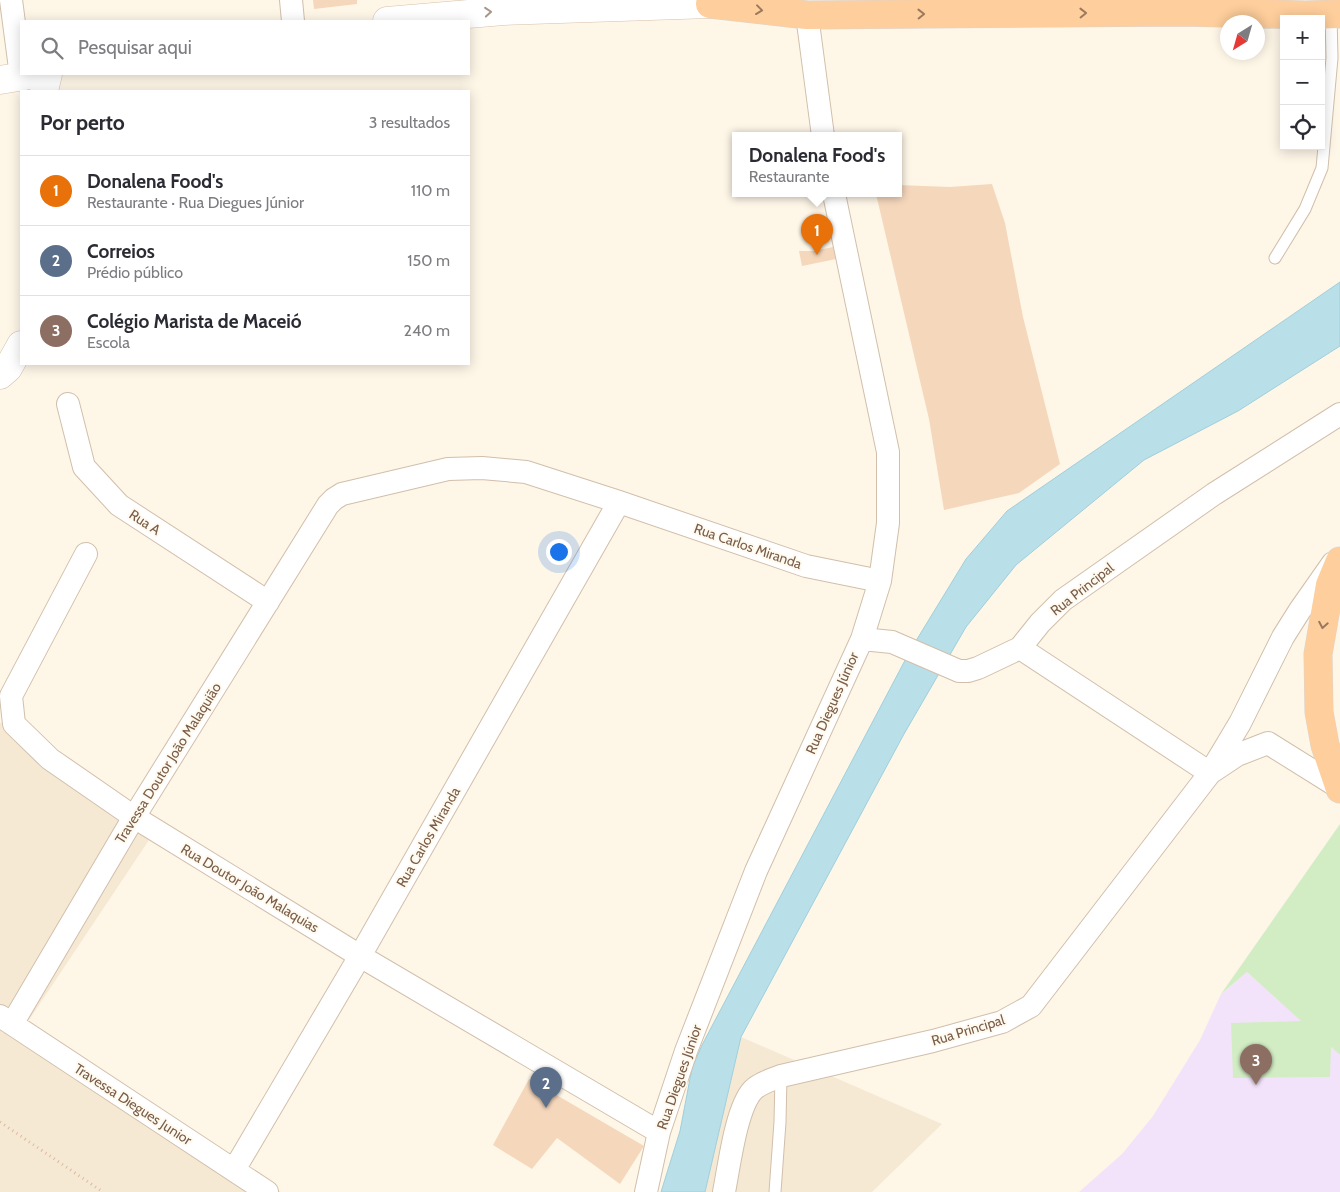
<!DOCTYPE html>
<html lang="pt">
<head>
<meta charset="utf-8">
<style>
  body { margin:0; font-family:Cabin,sans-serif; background:#f2f2f3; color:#2b2b33 }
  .controls { position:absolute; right:15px; top:15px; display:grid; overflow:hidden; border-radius:0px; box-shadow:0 2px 12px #0003 }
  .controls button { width:45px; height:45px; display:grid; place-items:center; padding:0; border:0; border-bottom:1px solid #e1e1e2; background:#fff; color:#2b2b33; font:25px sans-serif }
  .compass { position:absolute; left:1220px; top:15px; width:45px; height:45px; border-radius:50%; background:#fff; box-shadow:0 2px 12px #0003; rotate:217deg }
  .you { position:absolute; left:558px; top:551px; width:18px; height:18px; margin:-12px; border:4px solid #fff; border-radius:50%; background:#1a73e8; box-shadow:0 0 0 8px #1a73e833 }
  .badge { display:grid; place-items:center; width:32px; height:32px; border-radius:50%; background:#db2777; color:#fff; font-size:16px; font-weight:700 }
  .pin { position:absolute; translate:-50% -41px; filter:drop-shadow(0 1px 2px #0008) }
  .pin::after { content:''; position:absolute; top:26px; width:18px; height:15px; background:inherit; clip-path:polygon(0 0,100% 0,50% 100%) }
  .popup { position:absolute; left:732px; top:132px; width:170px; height:65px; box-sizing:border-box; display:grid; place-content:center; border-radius:0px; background:#fff; filter:drop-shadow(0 1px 4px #0005); font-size:16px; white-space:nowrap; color:#7c7c81 }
  .popup b { font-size:19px; color:#2b2b33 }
  .popup::after { content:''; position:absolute; left:50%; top:100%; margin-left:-10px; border:10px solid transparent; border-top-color:#fff }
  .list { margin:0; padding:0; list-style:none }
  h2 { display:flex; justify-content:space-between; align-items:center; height:65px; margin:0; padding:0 20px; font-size:21px }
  h2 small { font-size:16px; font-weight:400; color:#7c7c81 }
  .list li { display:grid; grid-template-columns:32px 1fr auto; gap:15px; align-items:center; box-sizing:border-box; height:70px; padding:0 20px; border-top:1px solid #e1e1e2 }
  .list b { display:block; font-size:19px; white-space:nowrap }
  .list p { margin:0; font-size:16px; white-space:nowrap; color:#7c7c81 }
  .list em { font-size:16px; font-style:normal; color:#7c7c81 }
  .icon { flex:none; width:28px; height:28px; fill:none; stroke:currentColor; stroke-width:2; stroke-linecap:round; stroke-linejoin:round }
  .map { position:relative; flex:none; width:1340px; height:1192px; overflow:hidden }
  .search { position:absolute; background:#fff; box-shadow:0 2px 12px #0003; left:20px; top:20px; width:450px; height:55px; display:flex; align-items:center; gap:12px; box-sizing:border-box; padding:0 18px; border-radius:0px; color:#7c7c81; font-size:19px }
  .panel { position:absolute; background:#fff; box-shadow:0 2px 12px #0003; left:20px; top:90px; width:450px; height:275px; border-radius:0px }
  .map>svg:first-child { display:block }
</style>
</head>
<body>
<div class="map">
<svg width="1340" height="1192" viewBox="0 0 1340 1192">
  <rect width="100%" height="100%" fill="#fef6e7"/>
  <path fill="#f6e9d4" d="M21,716L22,737L161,822L23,1029L281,1192H0V723Z
    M741,1037L942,1124L872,1192H705Z"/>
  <path fill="#f3e3fa" d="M1247,972L1340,1055V1192H1079L1122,1154L1153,1116L1200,1040L1221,994Z"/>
  <path fill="#d2edc4" d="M1340,824V1055L1331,1047L1330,1077L1233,1078L1231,1023L1301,1021L1247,972L1221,994Z"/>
  <path fill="#b9dfe9" stroke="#9fcfdc" d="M1340,282V346L1238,411L1144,460L1016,565L966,627L904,734L741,1037L705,1192H661L680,1131L692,1068L702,1045L911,649L966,559L1007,511Z"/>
  <path fill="#f5d7bc" d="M313,0H357V4L314,9Z
    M992,184L1005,223L1023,317L1060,464L1019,493L944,510L929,419L876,194H898V185L950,187Z
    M833,247L836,259L802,266L799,251H814Z
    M529,1079L644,1146L620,1184L557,1138L532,1169L493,1145Z"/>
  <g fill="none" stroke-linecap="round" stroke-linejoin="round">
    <g stroke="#d1bfab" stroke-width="13">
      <path id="service" d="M1275,258L1305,209L1322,168L1332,58L1331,14
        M775,1192L780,1122L781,1076"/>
    </g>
    <g stroke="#d1bfab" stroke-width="24">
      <path id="minor" d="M11,0L21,76
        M291,0L293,21
        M807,15L823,136
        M68,404L84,467L119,505L268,602
        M86,554L11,696L14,724L50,759L134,817L360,956L659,1132
        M862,639L892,642L959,671H968L978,668L1020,648L1040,623L1063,600L1214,494L1340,414
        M1020,648L1210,773L1237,755L1268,743L1340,788
        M0,1016L267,1192
        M12,1024L134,817L328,505L334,499L342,494L448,469L482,468L526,472L619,502L806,566L880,581
        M234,1170L360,956L619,502
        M646,1192L659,1132L686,1051L756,871L862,639L880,581L888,523V452L834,194
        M724,1192C729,1167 736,1108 753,1090C760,1083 771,1080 781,1076L933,1041L1002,1022L1031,1006L1210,773L1240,723L1283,637L1300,610L1333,563"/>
    </g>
    <g stroke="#d1bfab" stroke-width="29">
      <path id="tertiary" d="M44,91L48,74
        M0,375L8,368L21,345"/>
    </g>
    <g stroke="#d7c1ab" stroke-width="29">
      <path id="secondary" d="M387,21L503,11L710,4L727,0
        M0,80L37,74"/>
    </g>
    <g stroke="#dcd5d0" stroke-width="29">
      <path id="trunk" d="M710,4L807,15L1184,12L1306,15L1340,14
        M1340,561L1330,585L1318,654L1319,712L1325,745L1340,789"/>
    </g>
    <path stroke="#dbba9f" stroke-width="3" stroke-dasharray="1 4" stroke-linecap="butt" d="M0,1122L103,1192"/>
    <use href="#service" stroke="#fff" stroke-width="11"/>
    <use href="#minor" stroke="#fff" stroke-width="22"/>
    <use href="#tertiary" stroke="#fff" stroke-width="28"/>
    <use href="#secondary" stroke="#fff" stroke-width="28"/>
    <use href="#trunk" stroke="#fece9c" stroke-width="28"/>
  </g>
  <defs><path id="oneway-chevron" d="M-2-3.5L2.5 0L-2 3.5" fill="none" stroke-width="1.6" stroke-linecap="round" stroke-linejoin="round" transform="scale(1.25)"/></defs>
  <g stroke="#9b795e">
    <use href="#oneway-chevron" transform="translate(759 10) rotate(7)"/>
    <use href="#oneway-chevron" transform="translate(1083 13) rotate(-1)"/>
    <use href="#oneway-chevron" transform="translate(921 14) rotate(-1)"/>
    <use href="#oneway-chevron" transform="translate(1323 625) rotate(100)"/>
  </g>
  <use stroke="#a99689" href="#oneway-chevron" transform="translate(488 12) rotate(-5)"/>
  <g text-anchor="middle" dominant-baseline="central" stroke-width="4" stroke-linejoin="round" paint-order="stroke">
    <g font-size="14" fill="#7a5d49" stroke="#fffaef">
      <text transform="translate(145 522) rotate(33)">Rua A</text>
      <text transform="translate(748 546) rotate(19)">Rua Carlos Miranda</text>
      <text transform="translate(1082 589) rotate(-38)">Rua Principal</text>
      <text transform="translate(832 703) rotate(-66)">Rua Diegues Júnior</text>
      <text transform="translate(168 763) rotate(-58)">Travessa Doutor João Malaquião</text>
      <text transform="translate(428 837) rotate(-60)">Rua Carlos Miranda</text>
      <text transform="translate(250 888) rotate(31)">Rua Doutor João Malaquias</text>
      <text transform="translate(968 1030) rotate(-17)">Rua Principal</text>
      <text transform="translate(679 1077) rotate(-71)">Rua Diegues Júnior</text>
      <text transform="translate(133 1104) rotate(33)">Travessa Diegues Junior</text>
    </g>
  </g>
</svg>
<div class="controls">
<button>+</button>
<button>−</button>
<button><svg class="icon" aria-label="locate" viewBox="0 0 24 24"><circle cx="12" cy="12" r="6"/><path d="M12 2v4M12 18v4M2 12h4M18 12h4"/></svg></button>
</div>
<svg class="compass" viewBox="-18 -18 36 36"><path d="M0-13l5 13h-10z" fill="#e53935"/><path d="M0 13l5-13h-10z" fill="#7c7c81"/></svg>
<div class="you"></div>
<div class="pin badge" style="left:817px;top:255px;background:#e8710a">1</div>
<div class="popup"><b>Donalena Food's</b>Restaurante</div>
<div class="pin badge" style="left:546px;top:1108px;background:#5c6f8a">2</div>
<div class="pin badge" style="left:1256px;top:1085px;background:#8d6e63">3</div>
<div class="search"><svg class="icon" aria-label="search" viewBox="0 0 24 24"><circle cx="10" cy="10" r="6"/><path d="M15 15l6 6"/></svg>Pesquisar aqui</div>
<section class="panel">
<h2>Por perto<small>3 resultados</small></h2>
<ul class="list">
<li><span class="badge" style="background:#e8710a">1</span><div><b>Donalena Food's</b><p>Restaurante · Rua Diegues Júnior</p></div><em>110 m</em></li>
<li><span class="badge" style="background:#5c6f8a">2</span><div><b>Correios</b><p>Prédio público</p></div><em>150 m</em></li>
<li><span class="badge" style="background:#8d6e63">3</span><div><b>Colégio Marista de Maceió</b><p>Escola</p></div><em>240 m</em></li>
</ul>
</section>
</div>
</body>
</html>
